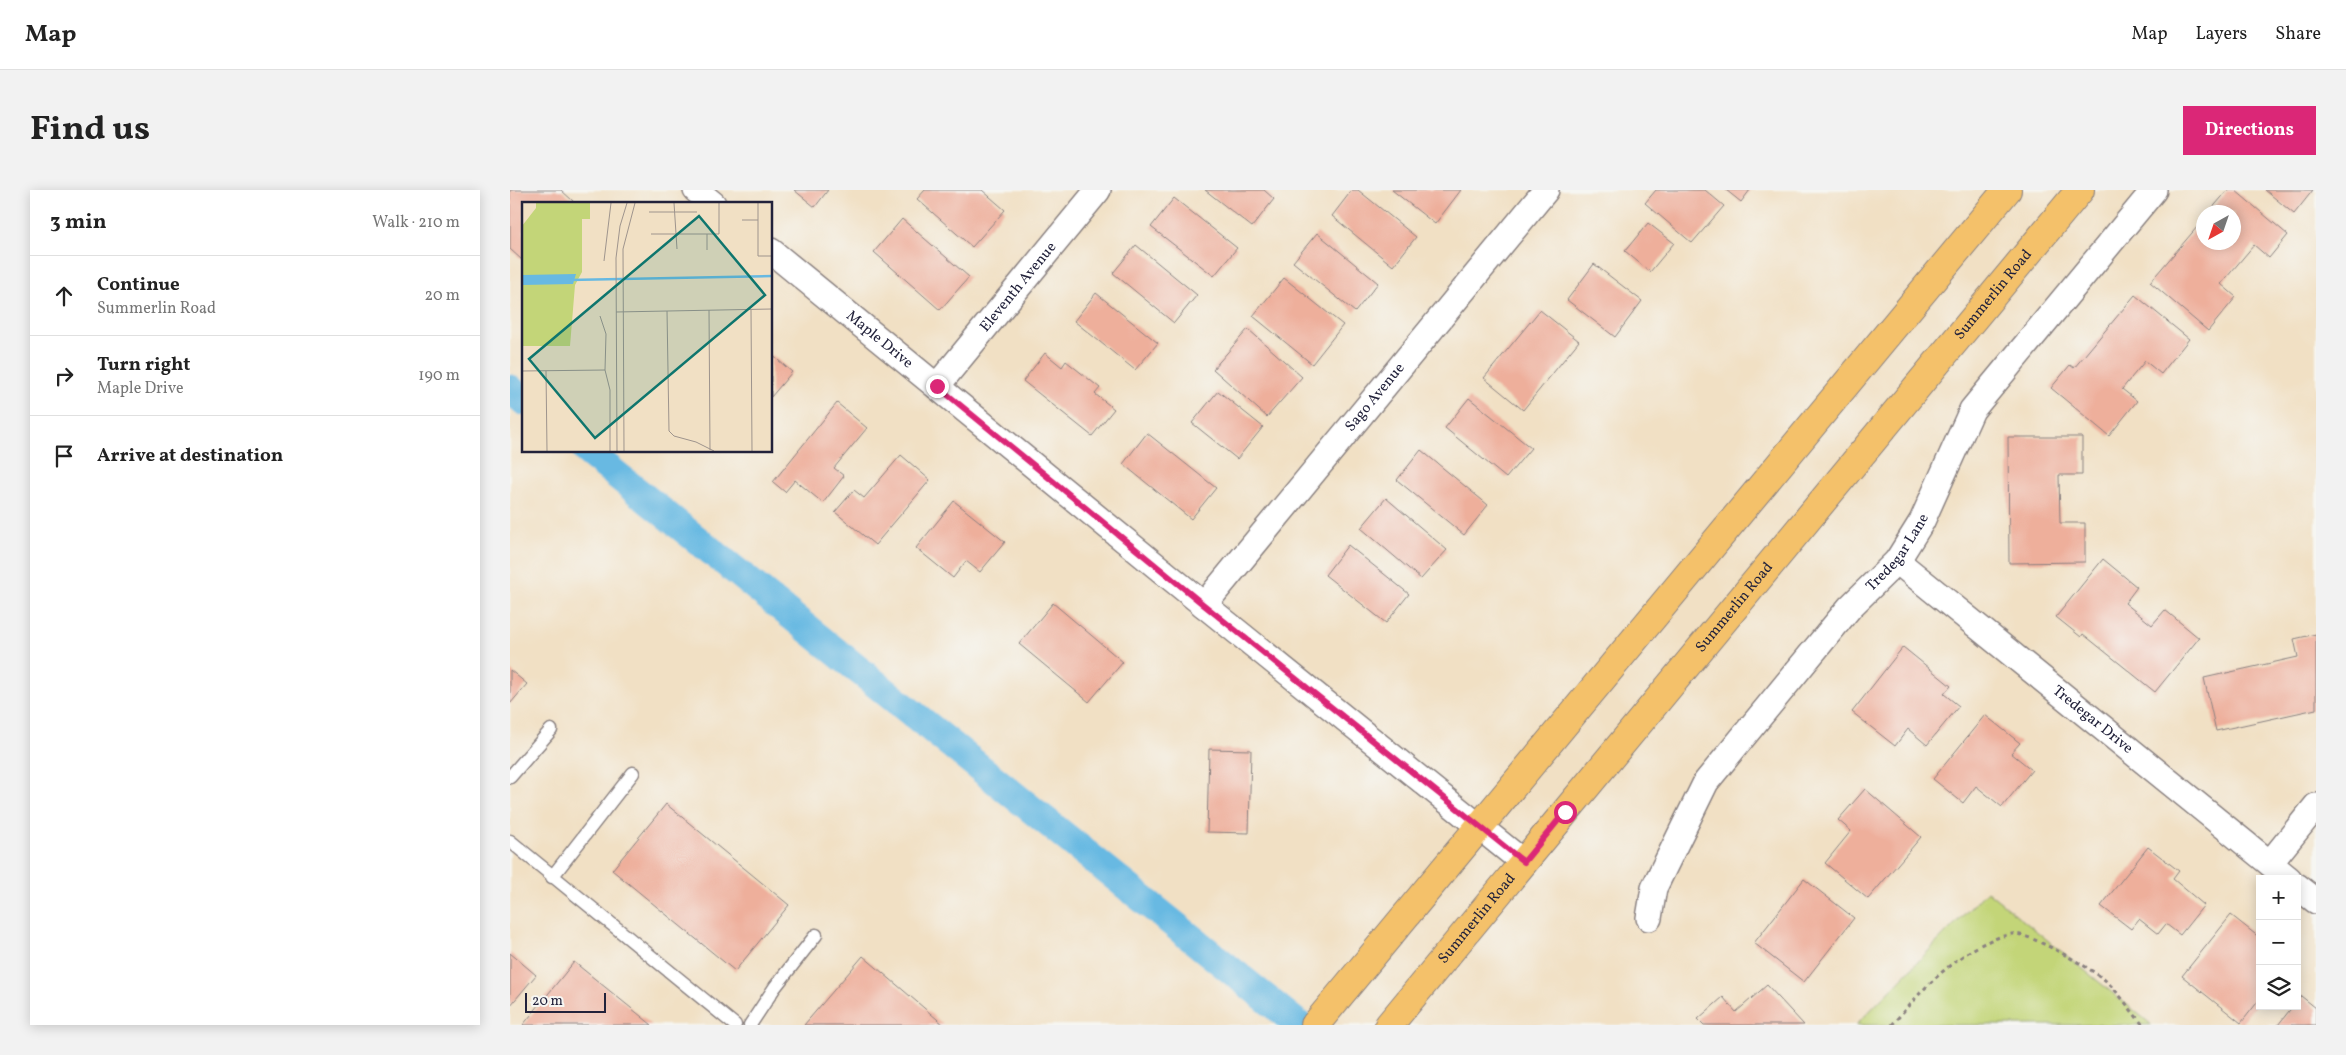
<!DOCTYPE html>
<html lang="en">
<head>
<meta charset="utf-8">
<style>
  body { margin:0; font-family:Vollkorn,serif; background:#f2f2f2; color:#222 }
  .controls { position:absolute; right:15px; bottom:15px; display:grid; overflow:hidden; border-radius:0px; box-shadow:0 2px 12px #0003 }
  .controls button { width:45px; height:45px; display:grid; place-items:center; padding:0; border:0; border-bottom:1px solid #e0e0e0; background:#fff; color:#222; font:25px sans-serif }
  .compass { position:absolute; left:1686px; top:15px; width:45px; height:45px; border-radius:50%; background:#fff; box-shadow:0 2px 12px #0003; rotate:220deg }
  .scale { position:absolute; left:15px; bottom:12px; width:81px; box-sizing:border-box; padding-left:5px; border:2px solid #22223b; border-top:0; font-size:14px; line-height:18px; white-space:nowrap; color:#22223b; -webkit-text-stroke:4px #f6f6f2; paint-order:stroke }
  .stop { position:absolute; width:15px; height:15px; margin:-11px; border:4px solid #db2777; border-radius:50%; background:#fff }
  .stop.end { background:#db2777; border-color:#fff; box-shadow:0 1px 5px #0008 }
  .list { margin:0; padding:0; list-style:none }
  h2 { display:flex; justify-content:space-between; align-items:center; height:65px; margin:0; padding:0 20px; font-size:21px }
  h2 small { font-size:16px; font-weight:400; color:#767676 }
  .list li { display:grid; grid-template-columns:32px 1fr auto; gap:15px; align-items:center; box-sizing:border-box; height:80px; padding:0 20px; border-top:1px solid #e0e0e0 }
  .list b { display:block; font-size:19px; white-space:nowrap }
  .list p { margin:0; font-size:16px; white-space:nowrap; color:#767676 }
  .list em { font-size:16px; font-style:normal; color:#767676 }
  .icon { flex:none; width:28px; height:28px; fill:none; stroke:currentColor; stroke-width:2; stroke-linecap:round; stroke-linejoin:round }
  .map { position:relative; flex:none; width:1806px; height:835px; overflow:hidden; border-radius:0px }
  header { display:flex; align-items:center; gap:30px; box-sizing:border-box; height:70px; padding:0 25px; background:#fff; border-bottom:1px solid #e0e0e0 }
  header strong { font-size:24px }
  nav { display:flex; gap:28px; margin-inline-start:auto; font-size:18px }
  .intro { display:flex; align-items:center; justify-content:space-between; box-sizing:border-box; height:120px; padding:0 30px }
  h1 { margin:0; font-size:35px }
  .button { padding:12px 22px; border-radius:0px; background:#db2777; color:#fff; font-size:18px; font-weight:700 }
  main { display:flex; gap:30px; padding:0 30px }
  aside { flex:1; background:#fff; border-radius:0px; box-shadow:0 2px 12px #0003 }
  .map>svg:first-child { display:block }
</style>
</head>
<body>
<header>
<strong>Map</strong>
<nav><a>Map</a><a>Layers</a><a>Share</a></nav>
</header>
<div class="intro"><h1>Find us</h1><a class="button">Directions</a></div>
<main>
<aside>
<h2>3 min<small>Walk · 210 m</small></h2>
<ul class="list">
<li><svg class="icon" aria-label="ahead" viewBox="0 0 24 24"><path d="M12 20V5M6 11l6-6 6 6"/></svg><div><b>Continue</b><p>Summerlin Road</p></div><em>20 m</em></li>
<li><svg class="icon" aria-label="right" viewBox="0 0 24 24"><path d="M7 20v-9h11M14 6l5 5-5 5"/></svg><div><b>Turn right</b><p>Maple Drive</p></div><em>190 m</em></li>
<li><svg class="icon" aria-label="arrive" viewBox="0 0 24 24"><path d="M6 21V4h12l-3 4 3 4H6"/></svg><div><b>Arrive at destination</b></div></li>
</ul>
</aside>
<div class="map">
<svg width="1806" height="835" viewBox="0 0 1806 835">
  <rect width="100%" height="100%" fill="#f6f6f2"/>
  <filter id="ink" filterUnits="userSpaceOnUse"><feTurbulence type="fractalNoise" baseFrequency=".02" numOctaves="2"/><feDisplacementMap in="SourceGraphic" scale="10" xChannelSelector="R" yChannelSelector="G"/><feConvolveMatrix kernelMatrix="1 2 1 2 8 2 1 2 1" color-interpolation-filters="sRGB"/></filter>
  <filter id="wash" filterUnits="userSpaceOnUse"><feTurbulence type="fractalNoise" baseFrequency=".0096" numOctaves="4" result="noise"/><feDisplacementMap in="SourceGraphic" scale="20" xChannelSelector="R" yChannelSelector="G"/><feGaussianBlur stdDeviation="1.12" result="paint"/><feColorMatrix in="noise" values="0 0 0 0 0 0 0 0 0 0 0 0 0 0 0 0 0 1.4 0 .05"/><feComposite in="paint" operator="in"/></filter>
  <g filter="url(#wash)">
    <rect width="100%" height="100%" fill="#f1e0c4"/>
    <path fill="#c3d578" stroke="#727c5a" d="M1477,701L1642,835H1346Z"/>
    <g fill="none" stroke-linecap="round" stroke-linejoin="round">
      <path stroke="#67b9e2" stroke-width="29" d="M0,199L14,211
        M77,261L789,835"/>
    </g>
    <g id="blocks">
      <path fill="#eeaf9b" d="M0,0H51L63,11L61,14H14V67L12,70L0,59Z
        M284,0H318L305,17Z
        M415,0H472L495,20L462,57L407,9Z
        M695,0H754L764,9L742,37Z
        M842,0H848L906,47L883,76L822,26Z
        M882,0H951L925,34Z
        M1146,0H1195L1214,16L1182,53L1135,13Z
        M1216,0H1240L1231,12Z
        M1718,0H1725L1778,45L1759,68L1744,55L1711,94L1726,107L1698,141L1640,92L1694,29V52H1724V22H1699Z
        M1755,0H1803L1784,24Z
        M664,8L727,58L704,86L641,37Z
        M392,29L459,87L430,120L364,62Z
        M1138,33L1164,53L1140,82L1115,61Z
        M807,43L868,93L845,122L783,72Z
        M626,55L687,105L664,133L603,83Z
        M1084,74L1132,111L1105,147L1057,110Z
        M774,88L833,135L802,174L743,126Z
        M586,103L648,153L625,180L564,131Z
        M1625,105L1679,149L1651,184L1635,171L1612,199L1627,211L1599,246L1541,198L1560,175L1564,178Z
        M1030,120L1069,151L1013,220L974,188Z
        M738,139L792,187L757,227L703,179Z
        M535,163L552,177L556,171L590,198L585,204L604,219L582,246L513,191Z
        M261,164L282,182L261,207Z
        M708,201L753,237L727,269L682,233Z
        M959,208L1021,258L996,288L935,238Z
        M327,213L357,238L324,278L334,286L313,313L285,290L275,302L263,292Z
        M637,243L706,298L681,329L613,274Z
        M1498,247H1572V285H1549L1550,333H1575V372L1499,373Z
        M911,260L978,315L954,345L887,290Z
        M391,265L420,290L365,355L325,322L344,300L354,308Z
        M876,308L937,360L911,389L851,338Z
        M444,311L495,352L470,382L456,371L443,388L406,358Z
        M838,355L899,404L876,433L815,385Z
        M1593,369L1627,397L1615,413L1642,435L1655,420L1689,448L1645,502L1573,444L1571,447L1546,427Z
        M543,413L613,472L579,512L509,454Z
        M1806,444V519L1706,541L1694,488L1788,467L1784,449Z
        M1393,457L1441,496L1434,504L1449,516L1417,555L1398,539L1385,556L1342,522Z
        M0,480L17,494L0,514Z
        M1475,525L1510,553L1501,563L1522,580L1492,617L1466,596L1453,613L1423,589Z
        M699,559L741,560L739,643L697,642Z
        M1355,599L1411,647L1358,709L1315,673L1341,641L1328,630Z
        M156,614L279,715L225,781L102,680Z
        M1638,657L1669,681L1663,689L1694,715L1670,745L1656,734L1648,744L1629,729L1621,739L1591,716Z
        M1294,689L1344,728L1294,792L1244,753Z
        M1721,725L1750,748V809L1731,833L1672,786Z
        M0,763L26,785L0,816Z
        M353,766L434,835H294Z
        M64,772L142,835H13Z
        M1257,795L1294,835H1194L1188,829L1213,807L1226,822Z
        M1791,806L1806,818V835H1768L1783,816H1787V811Z"/>
    </g>
  </g>
  <g filter="url(#ink)">
    <use href="#blocks" fill-opacity="0" stroke="#8a8180" stroke-width="1"/>
    <g fill="none" stroke-linecap="round" stroke-linejoin="round">
      <g stroke="#8a8180" stroke-width="15">
        <path id="service" d="M0,587L41,540
          M0,651L225,835
          M42,687L123,583
          M240,835L265,797L306,745"/>
      </g>
      <g stroke="#8a8180" stroke-width="28">
        <g id="minor">
          <path d="M186,0L203,14"/>
          <path id="s1" d="M261,61L694,415L1013,672"/>
          <path id="s2" d="M427,196L588,0"/>
          <path id="s3" d="M1387,371L1779,689"/>
          <path id="s4" d="M694,415L1036,0"/>
          <path d="M1760,673L1806,616"/>
          <path d="M1787,696L1806,711"/>
          <path id="s5" d="M1139,728L1144,698L1196,592L1340,417L1387,371L1412,331L1462,220L1644,0"/>
        </g>
      </g>
      <g stroke="#8a8180" stroke-width="30">
        <g id="primary">
          <path d="M805,835L1497,0"/>
          <path id="s6" d="M879,835L1570,0"/>
        </g>
      </g>
      <path stroke="#8a8180" stroke-width="3" stroke-dasharray="4 4" stroke-linecap="butt" d="M1382,835C1411,800 1455,752 1502,744C1517,741 1584,780 1596,791C1610,804 1621,821 1633,835"/>
      <use href="#service" stroke="#fff" stroke-width="12"/>
      <use href="#minor" stroke="#fff" stroke-width="25"/>
      <use href="#primary" stroke="#f4c16b" stroke-width="28"/>
    </g>
  </g>
  <g fill="none" stroke-linecap="round" stroke-linejoin="round" filter="url(#ink)">
    <path stroke="#db2777" stroke-width="6" d="M427,196L694,415L1014,672L1055,622"/>
  </g>
  <g text-anchor="middle" dominant-baseline="central" stroke-width="4" stroke-linejoin="round" paint-order="stroke">
    <g font-size="15" fill="#22223b" stroke="#f6f6f2">
      <text stroke="none"><textPath href="#s2" startOffset="128">Eleventh Avenue</textPath></text>
      <text stroke="none"><textPath href="#s6" startOffset="948">Summerlin Road</textPath></text>
      <text stroke="none"><textPath href="#s1" startOffset="140">Maple Drive</textPath></text>
      <text stroke="none"><textPath href="#s4" startOffset="269">Sago Avenue</textPath></text>
      <text stroke="none"><textPath href="#s5" startOffset="448">Tredegar Lane</textPath></text>
      <text stroke="none"><textPath href="#s6" startOffset="542">Summerlin Road</textPath></text>
      <text stroke="none"><textPath href="#s3" startOffset="252">Tredegar Drive</textPath></text>
      <text stroke="none"><textPath href="#s6" startOffset="138">Summerlin Road</textPath></text>
    </g>
  </g>
  <g transform="translate(12 12)">
    <rect width="250" height="250" fill="#f1e0c4"/>
    <path d="M14,1H68V17H60V70L53,83L48,144H0V24L14,6Z" fill="#c3d578"/>
    <path d="M54,72L51,82L0,83V73Z" fill="#67b9e2"/>
    <path fill="none" stroke="#67b9e2" stroke-width="2.5" d="M47,78L250,74"/>
    <path fill="none" stroke="#9e948d" stroke-width="1" d="M152,1L155,47M236,1V54H250M127,10H175M220,18H236M129,32H197V1M185,32V48M82,59L89,1M187,108L188,248M229,108L230,249M145,109L147,229L152,234L174,240L192,249M94,110L250,107M78,114L84,132L83,168L88,188V249M0,169L83,168M24,169L25,249M95,249L94,56L98,24L105,1M102,249L101,47L113,1"/>
    <path fill="#0f766e" fill-opacity="0.15" stroke="#0f766e" stroke-width="2.5" d="M177,14L243,93L73,236L7,157Z"/>
    <rect width="250" height="250" fill="none" stroke="#22223b" stroke-width="2.5"/>
  </g>
</svg>
<div class="controls">
<button>+</button>
<button>−</button>
<button><svg class="icon" aria-label="layers" viewBox="0 0 24 24"><path d="M12 4l9 5-9 5-9-5zM3 14l9 5 9-5"/></svg></button>
</div>
<svg class="compass" viewBox="-18 -18 36 36"><path d="M0-13l5 13h-10z" fill="#e53935"/><path d="M0 13l5-13h-10z" fill="#767676"/></svg>
<div class="scale">20 m</div>
<div class="stop" style="left:1055px;top:622px"></div>
<div class="stop end" style="left:427px;top:196px"></div>
</div>
</main>
</body>
</html>
